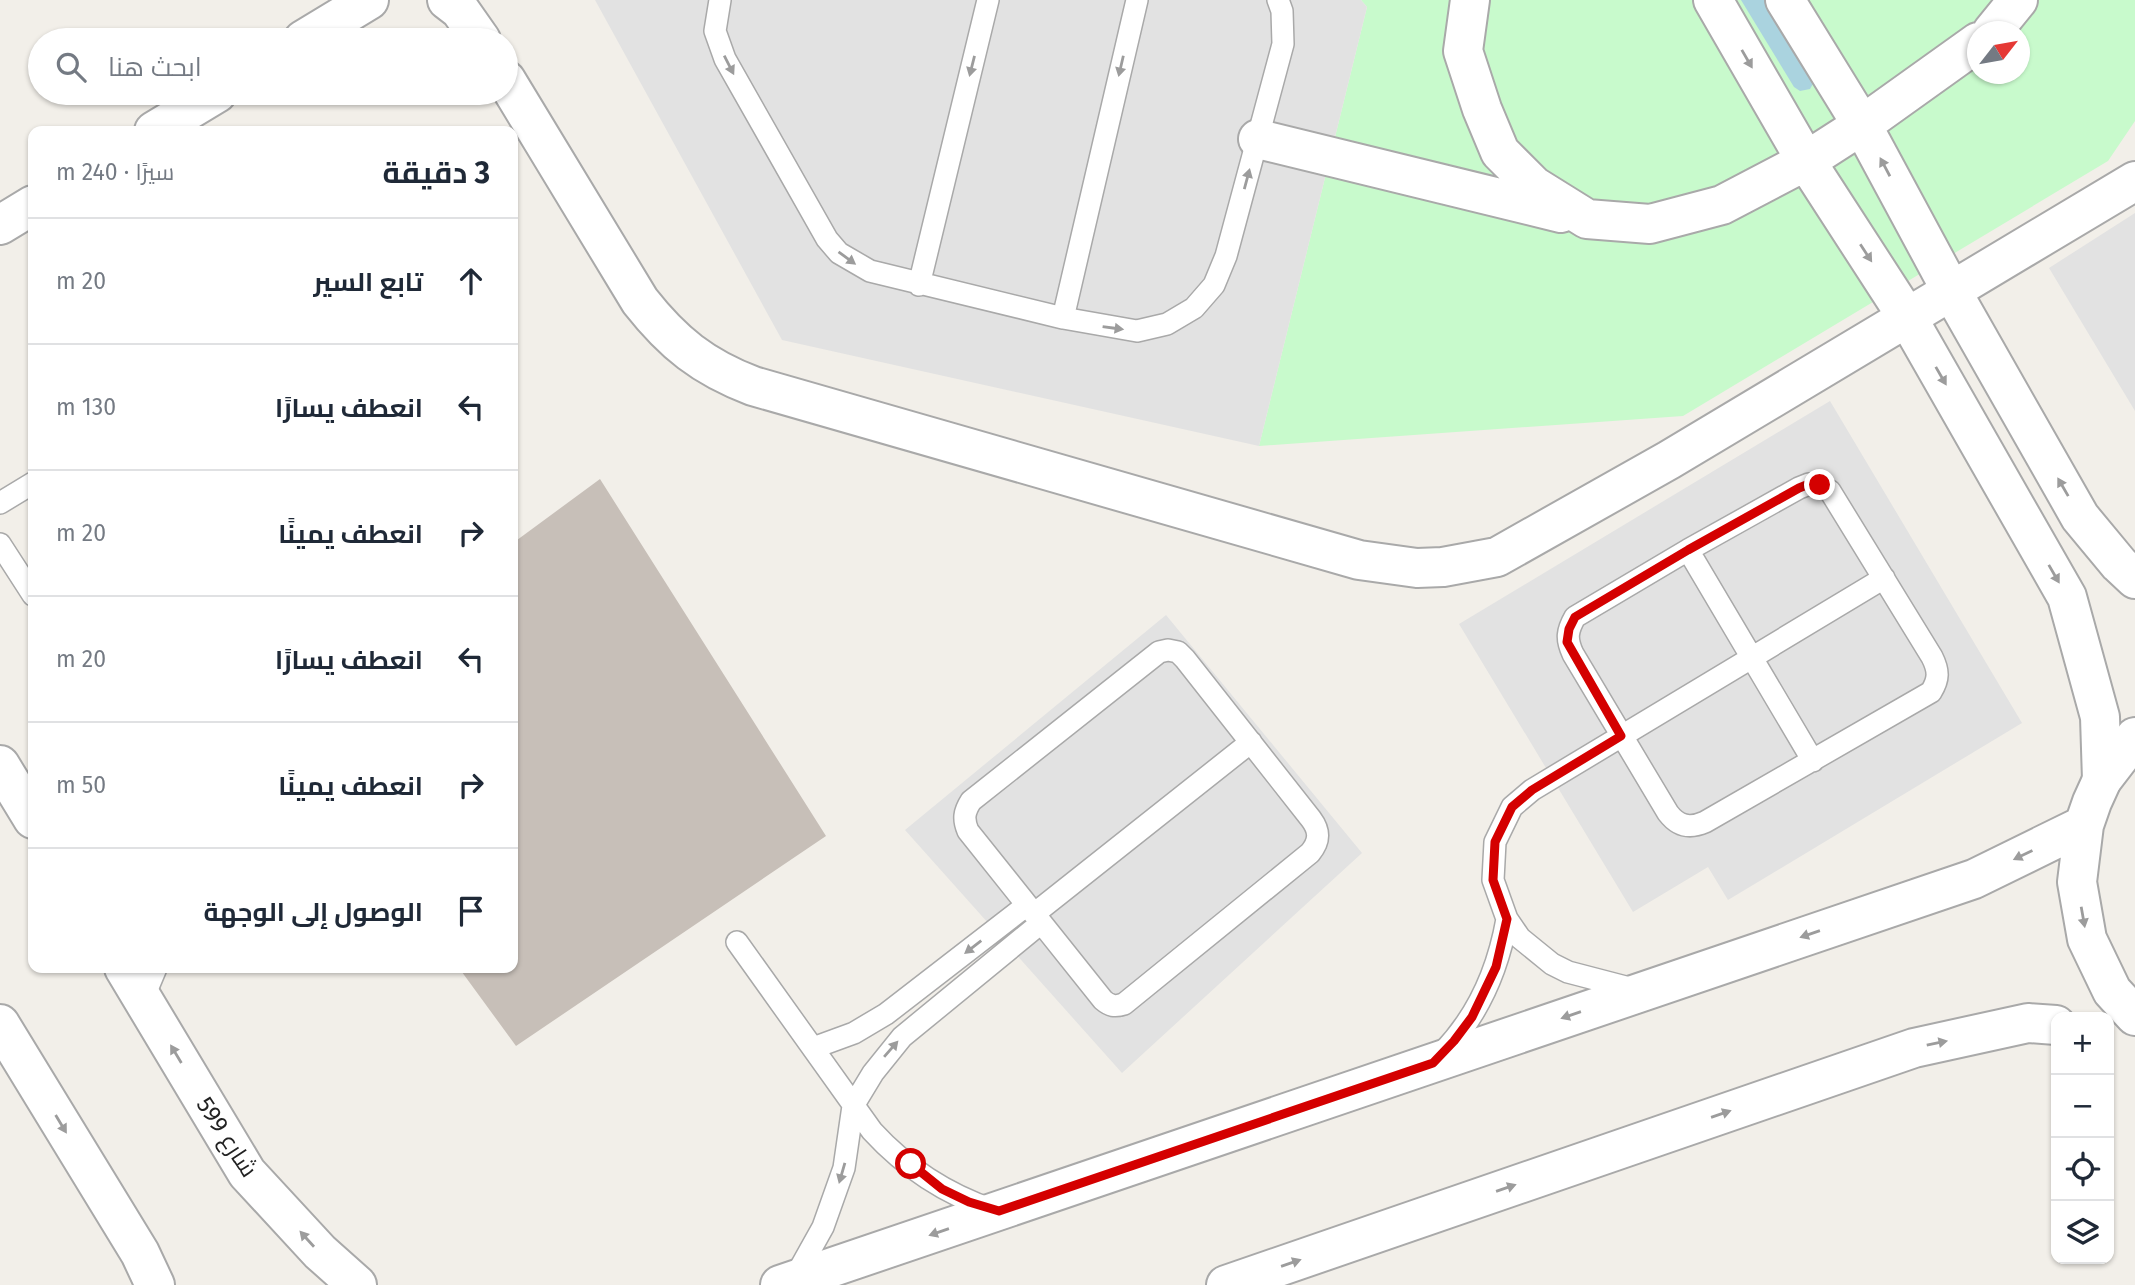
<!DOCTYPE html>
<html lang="ar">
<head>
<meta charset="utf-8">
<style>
  body { margin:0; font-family:"Fira Sans",Cairo,sans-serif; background:#f2f2f3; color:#1f2937; direction:rtl }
  .controls { position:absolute; right:21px; bottom:21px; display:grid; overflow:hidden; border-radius:14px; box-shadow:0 2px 5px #0004 }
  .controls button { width:63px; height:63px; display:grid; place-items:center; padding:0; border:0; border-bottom:2px solid #e0e1e3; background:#fff; color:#1f2937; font:35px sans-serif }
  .compass { position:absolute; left:1967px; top:21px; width:63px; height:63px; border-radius:50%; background:#fff; box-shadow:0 2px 5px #0004; rotate:59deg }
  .stop { position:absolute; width:21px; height:21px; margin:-16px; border:5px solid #d40000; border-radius:50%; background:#fff }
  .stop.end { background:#d40000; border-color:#fff; box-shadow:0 2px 7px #0008 }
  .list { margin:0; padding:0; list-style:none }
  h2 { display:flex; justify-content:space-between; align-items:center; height:91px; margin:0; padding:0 28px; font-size:30px }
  h2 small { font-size:23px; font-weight:400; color:#747a83 }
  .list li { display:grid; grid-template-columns:46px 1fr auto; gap:21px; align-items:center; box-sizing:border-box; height:126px; padding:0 28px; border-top:2px solid #e0e1e3 }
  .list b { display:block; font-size:26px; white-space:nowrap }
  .list em { font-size:23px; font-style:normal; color:#747a83 }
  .icon { flex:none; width:38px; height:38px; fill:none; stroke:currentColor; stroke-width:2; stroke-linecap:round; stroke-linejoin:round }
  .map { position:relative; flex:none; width:2135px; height:1285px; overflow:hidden; direction:ltr }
  .search { position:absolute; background:#fff; box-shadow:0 2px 5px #0004; left:28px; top:28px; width:490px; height:77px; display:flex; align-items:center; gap:18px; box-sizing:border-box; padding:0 24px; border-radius:38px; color:#747a83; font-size:26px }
  .panel { position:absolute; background:#fff; box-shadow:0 2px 5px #0004; left:28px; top:126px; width:490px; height:847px; border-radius:14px; direction:rtl }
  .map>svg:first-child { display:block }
</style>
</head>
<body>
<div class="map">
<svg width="2135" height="1285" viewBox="0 0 2135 1285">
  <rect width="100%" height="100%" fill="#f2efe9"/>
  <path fill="#c8facc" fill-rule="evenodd" d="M1361,0H2135V121L2108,161L1683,416L1259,446L1367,7ZM1978,32H2020V74H1978Z"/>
  <path fill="#e2e2e2" d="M595,0H1361L1367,7L1259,446L782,340Z
    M2135,213V411L2049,268Z
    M1830,401L2022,723L1728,900L1708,867L1633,912L1459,624Z
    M1166,615L1362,853L1122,1073L905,830Z"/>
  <path fill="#aad3df" d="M1741,0H1767L1814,82L1810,89L1800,91L1794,87Z"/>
  <path fill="#c7bfb8" d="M600,479L826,836L516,1046L459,968H513V543Z"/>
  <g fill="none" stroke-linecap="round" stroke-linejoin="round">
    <g stroke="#a9a9a9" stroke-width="24">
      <path id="service" d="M720,0L715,31L725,59L827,239L839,253L870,271L1063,318L1137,331L1167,324L1194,308L1214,285L1226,256L1283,44L1282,11L1278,0
        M919,285L988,0
        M1063,318L1137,0
        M1809,484L1820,485L1830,491L1932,657C1939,671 1939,679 1931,692L1705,822C1689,829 1678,826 1668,813L1573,654C1566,639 1567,631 1575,617L1688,550L1799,488Z
        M0,503L33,483
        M0,544L33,595
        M1688,550L1813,761
        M1168,650L1178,652L1185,659L1311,819C1320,831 1320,841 1310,853L1124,1004C1115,1007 1110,1006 1103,1000L968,831C963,819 964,812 971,801L1159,652Z
        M1034,914L1251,742
        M737,942L872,1131C905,1167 946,1194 993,1210
        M1637,990L1568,972L1552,964L1520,938L1507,919L1493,880L1495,842L1512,807L1532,790L1884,578
        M143,999L156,968
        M813,1048L854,1033L886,1014L1027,905
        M1442,1053C1479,1015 1498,970 1507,919
        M794,1279L823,1227L844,1168L853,1106L873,1073L902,1037L1041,923"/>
    </g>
    <g stroke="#a9a9a9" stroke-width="42">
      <path id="minor" d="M447,0L460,10L481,40
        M1470,0L1463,51L1482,109L1500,152L1534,186L1587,219L1650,224L1722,205L1806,161L1862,125L1978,42
        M1713,0L1806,161L1907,317L2067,597L2100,717L2102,780
        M1785,0L1862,125L1952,292L2080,517L2119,564L2135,579
        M1992,32L2018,0
        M303,40L369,0
        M506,80L640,301C673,343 703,367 753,386L1359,560L1417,568L1443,567L1497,557L1669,460L2135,181
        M154,131L217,93
        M1258,139L1561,213
        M0,225L33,205"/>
    </g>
    <g stroke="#a9a9a9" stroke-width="42">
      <path id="tertiary" d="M2135,737L2102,780L2092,802L2084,825L2077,882L2087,939L2112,991L2135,1016
        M0,765L33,819
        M124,968L247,1173L320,1252L357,1285
        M0,1024L140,1253L155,1285
        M780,1285L1974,879L2084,825
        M1226,1285L1914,1048L2028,1023L2056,1025"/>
    </g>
    <use href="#service" stroke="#fff" stroke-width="21"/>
    <use href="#minor" stroke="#fff" stroke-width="38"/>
    <use href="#tertiary" stroke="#fff" stroke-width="38"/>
  </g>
  <defs><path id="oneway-solid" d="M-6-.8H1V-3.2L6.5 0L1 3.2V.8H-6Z" transform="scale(1.75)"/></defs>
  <g fill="#9c9c9c">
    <use href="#oneway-solid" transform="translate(1747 59) rotate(60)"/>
    <use href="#oneway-solid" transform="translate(729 65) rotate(63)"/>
    <use href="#oneway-solid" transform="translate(972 66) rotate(104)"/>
    <use href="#oneway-solid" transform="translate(1121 66) rotate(103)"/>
    <use href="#oneway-solid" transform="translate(1885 167) rotate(-118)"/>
    <use href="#oneway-solid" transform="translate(1247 179) rotate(-75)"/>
    <use href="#oneway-solid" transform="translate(1866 253) rotate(57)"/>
    <use href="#oneway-solid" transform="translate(847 258) rotate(36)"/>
    <use href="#oneway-solid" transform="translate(1113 328) rotate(8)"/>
    <use href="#oneway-solid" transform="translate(1941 376) rotate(60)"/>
    <use href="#oneway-solid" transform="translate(2063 487) rotate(-120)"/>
    <use href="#oneway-solid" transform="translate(2054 574) rotate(60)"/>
    <use href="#oneway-solid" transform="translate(2023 855) rotate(154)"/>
    <use href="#oneway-solid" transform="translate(2083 917) rotate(80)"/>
    <use href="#oneway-solid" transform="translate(1810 934) rotate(161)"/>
    <use href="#oneway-solid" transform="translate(973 947) rotate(142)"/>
    <use href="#oneway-solid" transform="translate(1571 1015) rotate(161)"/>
    <use href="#oneway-solid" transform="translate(1937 1043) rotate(-12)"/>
    <use href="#oneway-solid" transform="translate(891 1049) rotate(-49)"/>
    <use href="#oneway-solid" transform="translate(176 1054) rotate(-121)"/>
    <use href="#oneway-solid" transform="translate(1721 1114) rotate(-19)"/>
    <use href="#oneway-solid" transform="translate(61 1124) rotate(59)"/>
    <use href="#oneway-solid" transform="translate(842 1173) rotate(106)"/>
    <use href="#oneway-solid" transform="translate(1506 1188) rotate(-19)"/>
    <use href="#oneway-solid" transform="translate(939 1232) rotate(161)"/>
    <use href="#oneway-solid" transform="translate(307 1239) rotate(-132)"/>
    <use href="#oneway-solid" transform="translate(1291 1263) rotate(-19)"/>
  </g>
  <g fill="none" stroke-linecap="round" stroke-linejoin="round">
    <path stroke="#d40000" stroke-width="9" d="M911,1164L942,1189L969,1202L999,1211L1433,1063L1454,1041L1472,1017L1496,967L1507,919L1493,880L1495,842L1512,807L1532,790L1621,736L1567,642L1569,629L1575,617L1688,550L1799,488L1809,484L1820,485"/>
  </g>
  <g text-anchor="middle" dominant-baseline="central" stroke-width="5" stroke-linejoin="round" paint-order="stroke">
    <g font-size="24" fill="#222" stroke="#fff">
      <text transform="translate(227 1137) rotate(57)">شارع 599</text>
    </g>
  </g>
</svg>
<div class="controls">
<button>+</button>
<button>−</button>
<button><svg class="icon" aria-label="locate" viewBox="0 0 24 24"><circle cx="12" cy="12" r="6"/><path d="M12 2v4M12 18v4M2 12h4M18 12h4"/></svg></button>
<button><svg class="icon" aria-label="layers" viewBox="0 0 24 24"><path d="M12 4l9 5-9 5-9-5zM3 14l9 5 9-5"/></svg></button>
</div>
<svg class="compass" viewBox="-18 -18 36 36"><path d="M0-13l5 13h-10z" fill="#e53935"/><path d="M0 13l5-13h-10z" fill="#747a83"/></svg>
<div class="stop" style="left:911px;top:1164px"></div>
<div class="stop end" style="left:1820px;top:485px"></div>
<div class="search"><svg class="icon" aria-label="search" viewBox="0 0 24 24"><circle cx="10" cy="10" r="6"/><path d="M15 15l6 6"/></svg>ابحث هنا</div>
<section class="panel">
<h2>3 دقيقة<small>سيرًا · 240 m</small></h2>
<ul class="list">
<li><svg class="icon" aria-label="ahead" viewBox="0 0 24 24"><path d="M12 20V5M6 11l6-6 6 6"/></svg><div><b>تابع السير</b></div><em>20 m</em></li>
<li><svg class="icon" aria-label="left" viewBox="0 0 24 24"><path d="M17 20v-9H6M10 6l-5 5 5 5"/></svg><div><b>انعطف يسارًا</b></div><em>130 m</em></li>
<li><svg class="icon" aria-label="right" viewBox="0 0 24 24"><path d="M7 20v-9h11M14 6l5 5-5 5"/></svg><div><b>انعطف يمينًا</b></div><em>20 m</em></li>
<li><svg class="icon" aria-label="left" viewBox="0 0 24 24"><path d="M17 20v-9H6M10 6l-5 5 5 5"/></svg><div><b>انعطف يسارًا</b></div><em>20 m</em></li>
<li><svg class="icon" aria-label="right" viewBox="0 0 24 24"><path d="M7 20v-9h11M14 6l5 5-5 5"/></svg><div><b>انعطف يمينًا</b></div><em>50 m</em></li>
<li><svg class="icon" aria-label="arrive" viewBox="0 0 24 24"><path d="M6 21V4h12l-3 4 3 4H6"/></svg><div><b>الوصول إلى الوجهة</b></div></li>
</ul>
</section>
</div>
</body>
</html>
